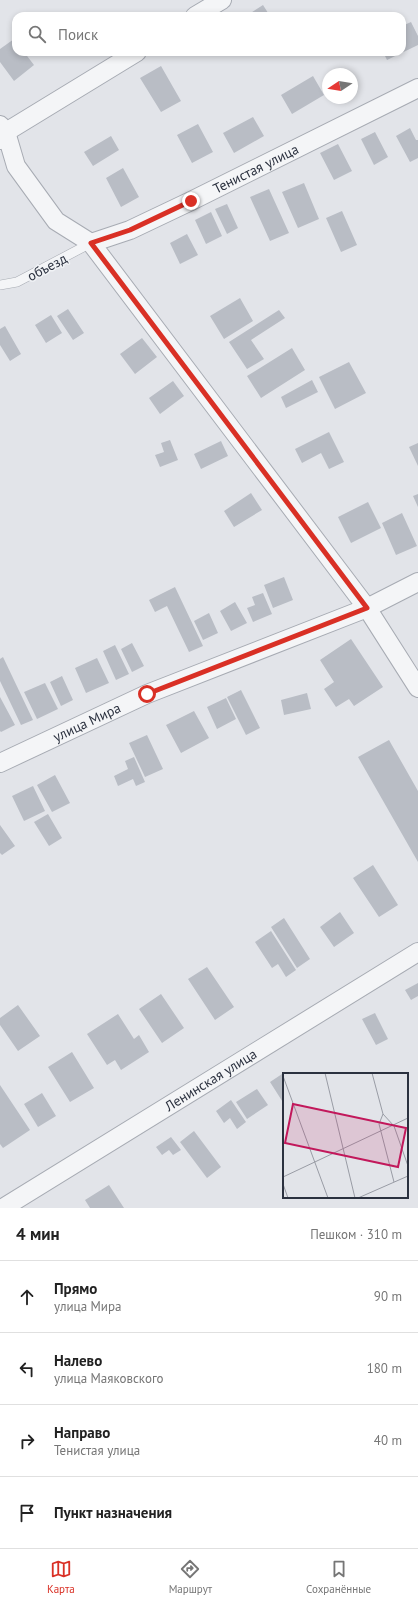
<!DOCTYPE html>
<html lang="ru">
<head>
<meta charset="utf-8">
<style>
  body { margin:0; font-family:"PT Sans",sans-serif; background:#f6f6f6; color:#222 }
  .compass { position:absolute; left:322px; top:68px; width:36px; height:36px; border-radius:50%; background:#fff; box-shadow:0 2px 6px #0003; rotate:258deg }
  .stop { position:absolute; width:12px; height:12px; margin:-9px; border:3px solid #d93025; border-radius:50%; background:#fff }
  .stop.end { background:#d93025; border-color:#fff; box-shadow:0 1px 4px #0008 }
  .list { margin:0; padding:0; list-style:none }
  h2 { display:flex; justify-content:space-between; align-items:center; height:52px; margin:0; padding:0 16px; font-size:17px }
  h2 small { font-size:13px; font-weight:400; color:#767676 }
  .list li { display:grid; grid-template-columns:26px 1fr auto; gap:12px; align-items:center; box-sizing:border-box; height:72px; padding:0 16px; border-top:1px solid #e0e0e0 }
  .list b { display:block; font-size:15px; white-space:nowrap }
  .list p { margin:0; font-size:13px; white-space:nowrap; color:#767676 }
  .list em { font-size:13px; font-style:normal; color:#767676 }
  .icon { flex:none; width:22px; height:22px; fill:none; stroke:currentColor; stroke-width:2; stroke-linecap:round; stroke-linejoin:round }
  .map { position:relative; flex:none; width:418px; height:1208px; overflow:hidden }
  .search { position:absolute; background:#fff; box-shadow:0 2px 6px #0003; left:12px; right:12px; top:12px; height:44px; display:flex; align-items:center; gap:10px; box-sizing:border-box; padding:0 14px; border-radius:12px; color:#767676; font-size:15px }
  .sheet { height:340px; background:#fff }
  nav { display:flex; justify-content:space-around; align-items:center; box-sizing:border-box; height:56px; border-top:1px solid #e0e0e0; background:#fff; font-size:11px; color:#767676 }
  nav a { display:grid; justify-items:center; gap:2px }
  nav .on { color:#d93025 }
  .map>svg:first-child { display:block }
</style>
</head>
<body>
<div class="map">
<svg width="418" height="1208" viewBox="0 0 418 1208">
  <rect width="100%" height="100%" fill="#e2e4e9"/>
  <path fill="#b9bdc5" d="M263,5L270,16H246Z
    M411,22L418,36V45L387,60L383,52H402V26Z
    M14,39L16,42V52H24L34,65L14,81L0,62V49Z
    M161,66L181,101L161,112L140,78Z
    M313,76L324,95L292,114L281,95Z
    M253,117L264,136L234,153L223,133Z
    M198,124L213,152L192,163L177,135Z
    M410,128L416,140H418V158L410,162L396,136Z
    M375,132L388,157L374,165L361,139Z
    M111,136L119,150L93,166L84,152Z
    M338,144L352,171L334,180L320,153Z
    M123,168L139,197L121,207L106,178Z
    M304,183L319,219L298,228L282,192Z
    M269,189L289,233L270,241L250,197Z
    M227,204L238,228L227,234L215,209Z
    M342,211L357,245L341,252L326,218Z
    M211,212L222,236L206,244L195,220Z
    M187,234L198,255L180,264L170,243Z
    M240,298L253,321L224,339L210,316Z
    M68,309L84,333L73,340L57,316Z
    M279,310L285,318L251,340L264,359L247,369L229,342Z
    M51,315L62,333L46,343L35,325Z
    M5,326L21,354L10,361L0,345V329Z
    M142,338L157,357L135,374L120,354Z
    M292,348L305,370L261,398L247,376Z
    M349,362L366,393L335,409L319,377Z
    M312,380L318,392L286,408L281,397Z
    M173,381L184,396L160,414L149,398Z
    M329,432L344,462L329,469L321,453L302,463L295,449Z
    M170,440L178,460L160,467L155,455L164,452L161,443Z
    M221,441L228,456L201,469L194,454Z
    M418,443V466L409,447Z
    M251,493L262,510L234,527L224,511Z
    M418,494V507L413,496Z
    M368,502L381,528L351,543L338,517Z
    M402,513L417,546L396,555L382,523Z
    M284,577L293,600L273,608L264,585Z
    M175,587L203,646L189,652L167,606L155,612L149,600Z
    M263,593L272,614L253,622L247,608L255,605L252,597Z
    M235,602L247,623L231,631L220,611Z
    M209,613L218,633L203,640L194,621Z
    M351,639L383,687L354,706L349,699L336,707L324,689L334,682L320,660Z
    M132,643L144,666L132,672L121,649Z
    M115,645L129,674L116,680L103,651Z
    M3,657L33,720L21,725L0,681V659Z
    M97,658L109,683L86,693L75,668Z
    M62,676L73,700L61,706L50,682Z
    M45,683L58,709L37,719L24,692Z
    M241,690L260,728L246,735L227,697Z
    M307,693L311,709L284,715L281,700Z
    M0,697L15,725L1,732L0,731Z
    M226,698L236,719L217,729L207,707Z
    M194,711L209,738L181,753L166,725Z
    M147,735L163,769L145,777L129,743Z
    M389,740L418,791V862L358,757Z
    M134,757L145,782L136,786L133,779L118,786L114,776L128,769L125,761Z
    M55,775L70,803L52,812L37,785Z
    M33,786L45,811L24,821L12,796Z
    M48,814L62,838L49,846L34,822Z
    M0,825L15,846L2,855L0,853Z
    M373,865L398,905L379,917L353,878Z
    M340,912L354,933L334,947L320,927Z
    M284,918L310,959L297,968L271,927Z
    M271,931L296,970L286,977L278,964L272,968L255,942Z
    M207,967L234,1007L215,1020L188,979Z
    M418,983V996L411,1000L405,990Z
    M161,994L184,1028L162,1043L139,1009Z
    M18,1005L40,1036L18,1051L0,1025V1018Z
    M375,1013L388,1039L376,1045L362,1019Z
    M118,1014L134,1039L139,1035L149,1052L121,1070L115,1060L107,1065L87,1034Z
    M72,1052L94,1088L70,1102L48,1067Z
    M285,1072L286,1074H284V1104L270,1082Z
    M0,1085L30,1130L3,1148L0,1144Z
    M257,1089L268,1105L247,1119L236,1102Z
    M42,1093L56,1116L38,1127L24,1104Z
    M231,1100L246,1122L237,1129L230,1118L224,1123L216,1111Z
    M194,1131L221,1167L207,1178L180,1142Z
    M171,1137L181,1150L173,1155L169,1150L162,1155L156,1147Z
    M109,1185L124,1208H90L85,1200Z"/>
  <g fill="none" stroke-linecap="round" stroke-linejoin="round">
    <g stroke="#a7abb3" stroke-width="10">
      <path id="service" d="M0,285L17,282L91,243"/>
    </g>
    <g stroke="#a7abb3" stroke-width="20">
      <g id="minor">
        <path d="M195,16L222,0"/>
        <path d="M0,125L6,132L16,166L56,221L91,243L367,608L418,688"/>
        <path d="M0,140L6,132L137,52"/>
        <path id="s1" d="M91,243L130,230L191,201L418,88"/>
        <path id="s2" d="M0,763L147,694L367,608L418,582"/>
        <path id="s3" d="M3,1208L418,952"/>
      </g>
    </g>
    <use href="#service" stroke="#f4f5f7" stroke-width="9"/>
    <use href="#minor" stroke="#f4f5f7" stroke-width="18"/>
  </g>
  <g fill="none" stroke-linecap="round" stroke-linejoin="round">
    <path stroke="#d93025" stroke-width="5" d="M147,694L367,608L91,243L130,230L191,201"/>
  </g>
  <g text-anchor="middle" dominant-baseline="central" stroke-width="3" stroke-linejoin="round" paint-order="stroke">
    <g font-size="14" fill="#2b313f" stroke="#f1f3f6">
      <text stroke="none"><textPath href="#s1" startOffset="181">Тенистая улица</textPath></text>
      <text transform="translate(47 267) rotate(-28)">объезд</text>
      <text stroke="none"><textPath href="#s2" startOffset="96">улица Мира</textPath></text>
      <text stroke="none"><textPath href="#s3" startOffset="244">Ленинская улица</textPath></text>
    </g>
  </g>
  <g transform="translate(283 1073)">
    <rect width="125" height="125" fill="#e2e4e9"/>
    <path fill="none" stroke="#999ca5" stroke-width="1" d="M42,0L72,125M89,0L100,41L111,53L125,93M0,3L45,125M100,41L96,51L111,109M0,104L125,45M0,111L5,125M75,125L125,103"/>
    <path fill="#c2185b" fill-opacity="0.15" stroke="#c2185b" stroke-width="2" d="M10,31L123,55L115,94L2,70Z"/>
    <rect width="125" height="125" fill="none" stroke="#2b313f" stroke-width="2"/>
  </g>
</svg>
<svg class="compass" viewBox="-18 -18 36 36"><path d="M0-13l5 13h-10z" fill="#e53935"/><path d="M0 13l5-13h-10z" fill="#767676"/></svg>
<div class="stop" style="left:147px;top:694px"></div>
<div class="stop end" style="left:191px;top:201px"></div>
<div class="search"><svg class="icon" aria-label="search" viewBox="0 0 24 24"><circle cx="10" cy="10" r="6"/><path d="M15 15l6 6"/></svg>Поиск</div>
</div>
<section class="sheet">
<h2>4 мин<small>Пешком · 310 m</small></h2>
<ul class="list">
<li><svg class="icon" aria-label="ahead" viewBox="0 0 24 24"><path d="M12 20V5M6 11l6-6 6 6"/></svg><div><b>Прямо</b><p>улица Мира</p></div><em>90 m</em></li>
<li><svg class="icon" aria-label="left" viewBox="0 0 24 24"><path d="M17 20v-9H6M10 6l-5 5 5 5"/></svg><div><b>Налево</b><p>улица Маяковского</p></div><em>180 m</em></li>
<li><svg class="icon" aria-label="right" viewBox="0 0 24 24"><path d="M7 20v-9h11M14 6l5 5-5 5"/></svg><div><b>Направо</b><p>Тенистая улица</p></div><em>40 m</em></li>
<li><svg class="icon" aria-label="arrive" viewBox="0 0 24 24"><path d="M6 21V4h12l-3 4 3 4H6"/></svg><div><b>Пункт назначения</b></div></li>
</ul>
</section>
<nav>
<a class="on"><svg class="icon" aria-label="map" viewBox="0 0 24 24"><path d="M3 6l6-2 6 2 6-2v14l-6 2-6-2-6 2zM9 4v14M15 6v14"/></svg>Карта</a>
<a><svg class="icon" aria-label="directions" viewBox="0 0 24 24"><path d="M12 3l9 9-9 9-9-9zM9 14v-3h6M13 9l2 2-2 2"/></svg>Маршрут</a>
<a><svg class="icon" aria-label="saved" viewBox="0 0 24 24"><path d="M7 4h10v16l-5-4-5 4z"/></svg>Сохранённые</a>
</nav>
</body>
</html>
